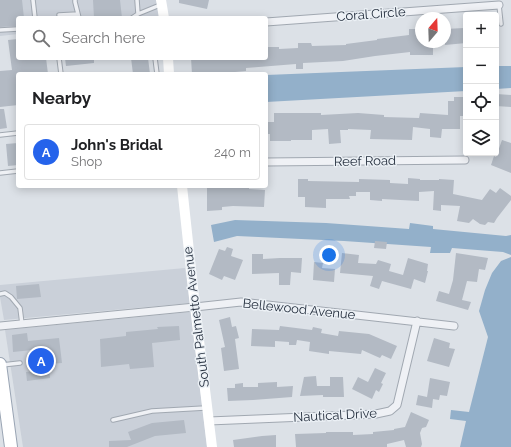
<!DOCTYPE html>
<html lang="en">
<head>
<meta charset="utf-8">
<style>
  body { margin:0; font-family:Raleway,sans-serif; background:#f2f2f2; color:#202124 }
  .controls { position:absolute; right:12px; top:12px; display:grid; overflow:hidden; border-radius:4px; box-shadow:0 2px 10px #0003 }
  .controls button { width:36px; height:36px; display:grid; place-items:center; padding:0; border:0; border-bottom:1px solid #e0e0e0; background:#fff; color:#202124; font:20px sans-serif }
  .compass { position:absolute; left:415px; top:12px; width:36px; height:36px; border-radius:50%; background:#fff; box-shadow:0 2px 10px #0003; rotate:19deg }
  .you { position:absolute; left:329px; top:255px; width:14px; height:14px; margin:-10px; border:3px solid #fff; border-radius:50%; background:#1a73e8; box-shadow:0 0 0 6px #1a73e833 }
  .badge { display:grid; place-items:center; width:26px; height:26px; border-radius:50%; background:#2563eb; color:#fff; font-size:13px; font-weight:700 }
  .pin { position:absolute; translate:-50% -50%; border:2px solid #fff; box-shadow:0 1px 4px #0006 }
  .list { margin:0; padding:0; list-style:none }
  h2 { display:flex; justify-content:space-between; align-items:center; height:52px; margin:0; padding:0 16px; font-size:17px }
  h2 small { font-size:13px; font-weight:400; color:#757577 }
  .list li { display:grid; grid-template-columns:26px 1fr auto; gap:12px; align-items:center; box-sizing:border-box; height:56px; margin:0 8px 8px; padding:0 8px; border:1px solid #e0e0e0; border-radius:4px }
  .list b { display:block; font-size:15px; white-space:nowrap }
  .list p { margin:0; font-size:13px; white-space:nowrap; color:#757577 }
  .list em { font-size:13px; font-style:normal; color:#757577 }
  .icon { flex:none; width:22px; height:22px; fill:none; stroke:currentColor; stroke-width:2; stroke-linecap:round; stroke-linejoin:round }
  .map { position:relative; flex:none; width:511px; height:447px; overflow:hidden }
  .search { position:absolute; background:#fff; box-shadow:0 2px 10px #0003; left:16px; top:16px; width:252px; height:44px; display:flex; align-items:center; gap:10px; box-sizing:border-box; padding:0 14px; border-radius:4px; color:#757577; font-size:15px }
  .panel { position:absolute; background:#fff; box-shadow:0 2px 10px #0003; left:16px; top:72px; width:252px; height:116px; border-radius:4px }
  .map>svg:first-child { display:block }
</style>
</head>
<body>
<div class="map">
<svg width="511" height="447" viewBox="0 0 511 447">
  <rect width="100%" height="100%" fill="#dce1e7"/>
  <path fill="#cad0d9" d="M0,0H157L159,18H18V34L0,36Z
    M185,268L190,303L4,320L0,297V285Z
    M191,312L207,447H23L5,330Z"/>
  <path fill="#93b0ca" d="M496,66H511V88L496,89Z
    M466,67V91L266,102V75Z
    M235,220L326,223L409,229L410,223L433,226V229L506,236L511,235V255L503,252L452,248L450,253H430L431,247L344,241L237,236L214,242L211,225Z
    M511,257V447H460L466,421L450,419L451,410L469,412L488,337L479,311L485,290L492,273L501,261Z"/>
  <path fill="#b3bac4" d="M0,0H22L24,18H18V26L0,27Z
    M93,0H120L122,18H94Z
    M179,0H209L207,9L179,3Z
    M464,28L466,43L445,45V29Z
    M409,29H419V31H421V42H433V55H410V52L375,56L343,61L303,63V69H296V64L246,68V71L213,74H192L191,58H266V47H279V49L298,48V43H311L312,46L346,45V44L377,40V39L409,35Z
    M18,39V58H46L48,74H18V105L0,107V71L12,70L8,40Z
    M65,58H94V63L66,66Z
    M131,58H148L150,74H133Z
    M496,94L511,95V107L496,106Z
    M454,97H466V116H460V129H442L441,138L430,137V129L413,127L412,140L370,139L371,130L348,129V130H340L341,143L329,144L328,129L312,130V140H291V141H270V134H266V122H274V113H321V115L358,113L384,115V117L419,118L420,113L448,115V101H454Z
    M0,109H4L7,128L0,129Z
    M502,140L511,143V173L491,165L494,156L496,157Z
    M18,143V165L8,166L6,144Z
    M408,178L420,179V180H439V179L454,180L453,194L482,200L490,189L496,193L500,188L511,196V200L497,218L494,223L488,222L485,225L480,224L473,219L469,223L457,221L460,206L441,205V211L433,210L434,191L419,192V201L382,199V201L370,200V192H356V196H349L350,199H326V208L305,207V197H298V179H308V181L359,182V179L390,180V183L408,184Z
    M207,186H249V189L265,190L264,207L233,206L222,207V210L207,211Z
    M375,241L387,242L386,249L374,248Z
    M227,247L233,249L231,256L243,260L235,280L224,276L222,280L209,274L219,249L225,251Z
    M342,253L359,255L358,263L376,264L378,260L391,264L389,271L403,275L408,258L428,264L427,271H428L425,283L414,279L411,289L382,281L379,289L370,286L373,276L340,273Z
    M456,253L488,258L485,270L479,269L477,282L467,281L462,300L471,302L468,310L436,301L439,291L449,294L453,280Z
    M252,254H263V259L280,258H302L301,273L291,272L290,285H279V273L252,274Z
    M314,262L323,263L322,268L335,269L334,282L313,280Z
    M39,284L41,297L17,299L16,286Z
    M230,317L232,327L236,326L239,338L235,339L239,369L224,371L221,348L225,347L219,320Z
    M179,326L180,340L152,343L154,367L130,369L129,364L101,367L100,339L126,336V332L158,329L157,327Z
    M280,326L312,330L313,327L322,329L321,333L338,336L339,331L369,334L397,346L391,359L382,355L380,358L362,350L361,354L329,351V354L309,351L310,342L297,340L296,345H289V342L275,341V347L251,346L252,329L279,330Z
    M27,333L28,341L59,338L62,363L49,364L50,378L27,381L26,372L35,371L32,350L13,352L12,335Z
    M434,338L450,343L449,348L455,349L449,367L427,361Z
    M375,368L386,373L381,383L383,384L379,392L376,390L372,399L352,389L358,377L368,382Z
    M316,376L317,386H330V377H343L344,397H323V395L300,396L304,377Z
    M430,378L450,382L447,396L440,395L439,400L433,399L432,408L416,405L418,395L427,397Z
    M277,382V387L293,386L292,397L253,400L228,401L227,388H235V384L243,383V387H258V383Z
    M411,412L429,420L426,427L422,428L420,433L422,444L421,447H406L404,440L387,444V447H296L295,434L326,433V432H353V435L373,434V432L394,430V429L405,427Z
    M184,420L186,433L155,436L127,447H109V441L131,440L128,432L152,423Z
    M276,435V447H234L233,440L262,436Z"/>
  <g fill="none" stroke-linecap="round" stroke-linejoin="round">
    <g stroke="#a1a8b1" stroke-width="5.5">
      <path id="lane" d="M33,0L35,18
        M75,0V2L79,18
        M137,0L138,14
        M499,5L501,24
        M59,15L78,14
        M132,18L138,14L160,5
        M0,30L18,29
        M59,58L61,74
        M155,58L157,74
        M0,135L18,133
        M0,173L18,171
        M0,294L5,293L11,297L20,308L22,324
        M2,365L20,363
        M113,420L152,411L205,408"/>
    </g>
    <g stroke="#a1a8b1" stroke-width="9">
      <path id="street" d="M266,22L499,5
        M266,162L465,160
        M0,326L195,307L241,302L454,326
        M209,421L376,414L390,411L397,405L417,321"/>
    </g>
    <g stroke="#9aa5b4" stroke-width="14">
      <path id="primary" d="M0,364L11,447"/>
    </g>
    <use href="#lane" stroke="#eff1f5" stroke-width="3.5"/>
    <use href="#street" stroke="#eff1f5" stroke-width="7"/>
    <path stroke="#fff" stroke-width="10" d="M161,0L164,18
      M168,58L169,74
      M182,186L195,307L212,447"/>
    <use href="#primary" stroke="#fff" stroke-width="12"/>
  </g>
  <g text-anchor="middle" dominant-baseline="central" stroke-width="3" stroke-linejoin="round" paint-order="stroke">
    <g font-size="13" fill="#252f3e" stroke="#ebf0f5">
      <text transform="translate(371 14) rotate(-4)">Coral Circle</text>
      <text transform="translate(365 161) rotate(-1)">Reef Road</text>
      <text transform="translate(299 309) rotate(6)">Bellewood Avenue</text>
      <text transform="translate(196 317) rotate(-97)">South Palmetto Avenue</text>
      <text transform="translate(335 415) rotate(-3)">Nautical Drive</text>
    </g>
  </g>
</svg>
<div class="controls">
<button>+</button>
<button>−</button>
<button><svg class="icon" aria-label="locate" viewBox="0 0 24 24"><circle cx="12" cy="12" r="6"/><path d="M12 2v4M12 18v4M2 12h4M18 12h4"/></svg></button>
<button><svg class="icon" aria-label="layers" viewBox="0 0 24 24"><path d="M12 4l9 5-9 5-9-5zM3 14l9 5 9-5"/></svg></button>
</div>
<svg class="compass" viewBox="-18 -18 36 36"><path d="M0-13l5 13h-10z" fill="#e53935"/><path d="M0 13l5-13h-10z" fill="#757577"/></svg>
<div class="you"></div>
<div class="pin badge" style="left:41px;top:361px">A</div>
<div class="search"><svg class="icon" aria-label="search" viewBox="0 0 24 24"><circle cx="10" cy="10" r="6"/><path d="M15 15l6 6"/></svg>Search here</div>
<section class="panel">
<h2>Nearby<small></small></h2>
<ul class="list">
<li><span class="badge">A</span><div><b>John's Bridal</b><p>Shop</p></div><em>240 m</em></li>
</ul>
</section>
</div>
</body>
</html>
